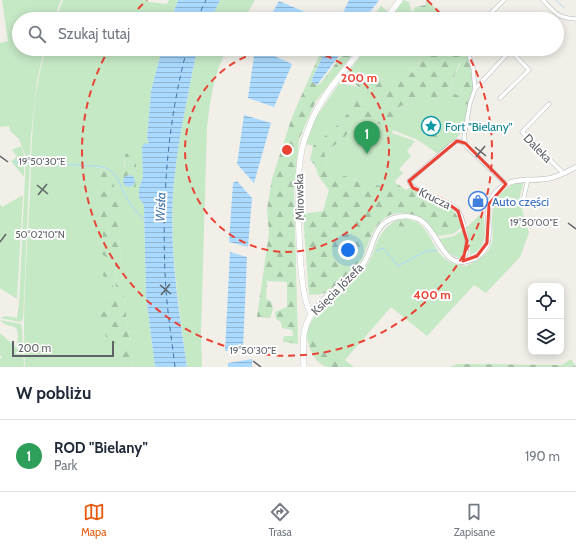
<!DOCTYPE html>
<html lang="pl">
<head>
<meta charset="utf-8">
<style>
  body { margin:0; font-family:Cabin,sans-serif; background:#f2f2f3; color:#1f2937 }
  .controls { position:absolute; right:12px; bottom:12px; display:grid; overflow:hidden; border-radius:8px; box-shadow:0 2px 10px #0003 }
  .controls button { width:36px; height:36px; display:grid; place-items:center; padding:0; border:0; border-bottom:1px solid #e0e1e3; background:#fff; color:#1f2937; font:20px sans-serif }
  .scale { position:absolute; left:12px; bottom:10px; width:102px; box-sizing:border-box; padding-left:4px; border:2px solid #5f6368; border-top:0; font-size:11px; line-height:14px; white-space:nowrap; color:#5f6368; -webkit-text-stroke:3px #fff; paint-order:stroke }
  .you { position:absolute; left:348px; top:250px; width:14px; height:14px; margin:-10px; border:3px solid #fff; border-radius:50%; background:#1a73e8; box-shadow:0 0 0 6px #1a73e833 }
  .badge { display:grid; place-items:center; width:26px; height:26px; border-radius:50%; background:#ea580c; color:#fff; font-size:13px; font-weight:700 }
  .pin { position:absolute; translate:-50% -33px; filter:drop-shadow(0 1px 2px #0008) }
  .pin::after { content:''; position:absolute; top:21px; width:14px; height:12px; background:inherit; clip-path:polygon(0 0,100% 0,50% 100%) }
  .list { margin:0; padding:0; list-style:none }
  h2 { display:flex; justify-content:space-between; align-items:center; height:52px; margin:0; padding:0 16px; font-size:17px }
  h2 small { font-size:13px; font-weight:400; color:#747a83 }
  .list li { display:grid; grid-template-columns:26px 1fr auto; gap:12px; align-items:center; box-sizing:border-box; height:72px; padding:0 16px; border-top:1px solid #e0e1e3 }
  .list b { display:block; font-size:15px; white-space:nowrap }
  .list p { margin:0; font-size:13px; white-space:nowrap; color:#747a83 }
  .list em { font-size:13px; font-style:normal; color:#747a83 }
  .icon { flex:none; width:22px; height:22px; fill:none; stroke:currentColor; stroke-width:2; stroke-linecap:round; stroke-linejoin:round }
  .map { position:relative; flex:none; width:576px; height:367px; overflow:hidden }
  .search { position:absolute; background:#fff; box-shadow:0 2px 10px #0003; left:12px; right:12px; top:12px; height:44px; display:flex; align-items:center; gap:10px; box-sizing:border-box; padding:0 14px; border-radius:22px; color:#747a83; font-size:15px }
  .sheet { height:124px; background:#fff }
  nav { display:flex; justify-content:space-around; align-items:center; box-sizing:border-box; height:56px; border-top:1px solid #e0e1e3; background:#fff; font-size:11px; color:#747a83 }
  nav a { display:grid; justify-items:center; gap:2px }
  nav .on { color:#ea580c }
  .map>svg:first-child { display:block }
</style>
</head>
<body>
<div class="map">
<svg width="576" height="367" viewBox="0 0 576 367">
  <defs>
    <pattern id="forest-firs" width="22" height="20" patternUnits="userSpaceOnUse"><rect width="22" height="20" fill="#c5e8c5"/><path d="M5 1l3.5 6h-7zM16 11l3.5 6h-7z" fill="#a3c0a4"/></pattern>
    <pattern id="water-rules" width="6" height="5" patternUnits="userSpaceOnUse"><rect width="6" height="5" fill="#aadaff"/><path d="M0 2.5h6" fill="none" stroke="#8eb4d2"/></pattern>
  </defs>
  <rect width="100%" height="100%" fill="#f1efe8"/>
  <path fill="#c5e8c5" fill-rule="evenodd" d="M2,0H61L54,19H19V49H44L37,81L31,135L23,320L20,322L0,318L6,316L17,318L19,304L26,157L19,139L10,131L9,126L0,127V43L8,41Z
    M63,0H147L148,2L167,4L169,0H178L171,19H56Z
    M220,0H255L244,19H211Z
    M403,0L409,2L411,11H414V8L420,6L425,19H389Z
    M46,49H72L71,54L91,49H162L151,91L147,139L149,144L147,145L144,153L143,177L139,188L144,205L146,296L155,367H133L124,299L119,236L126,232L116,199L113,179L105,169L96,167L97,202L101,205L99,222L103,227V238L99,252L115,255L116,295L98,299V324L105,323L117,343L123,367H25C22,310 27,253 30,197C32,148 31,96 46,49ZM136,150L135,173L122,185L124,173V161Z
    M198,49H227C214,73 210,100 207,127L201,334L202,367H187C179,304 167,237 175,173C179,135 188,97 195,59Z
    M366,49H424L415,71L405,76L348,82L342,80Z
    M461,62L467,79L459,96L448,91Z
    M340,82C347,86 354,84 361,89L348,107V113L336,127L313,146L306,144L315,119Z
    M369,92L377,99L381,93L389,99L382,108L360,103L364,94Z
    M447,97L449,101L469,105C463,135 462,135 438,154L418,140L393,130L392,133L415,141L407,151L411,156L399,169L403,173L395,181L396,183L388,188L338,174L327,166L324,151C328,148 331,148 335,145C346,138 353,126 361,116L393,130L394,115L400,106Z
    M21,146L24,154V177L11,161L17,157L12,150Z
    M524,181L519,200L529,233L520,257L486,293L474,285L427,336L391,307L345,360L307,331C315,312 328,298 344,285C351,279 360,275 365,268C379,248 374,233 397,220L399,226L413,229L417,222C432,233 434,253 448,261C452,264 461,265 466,266C474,261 484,258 489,250C494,241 493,232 492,223C491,200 502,186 524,181Z
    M23,195L17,299L0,288V204L2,207Z
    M483,212C485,229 489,248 470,255V243L466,228Z
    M464,229L466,243L464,256L461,258C448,256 444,249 439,239L454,236Z
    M0,320L21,324L22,327L24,367H0V359L2,357L0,355V333L17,348C21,316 11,333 0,320Z"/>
  <path fill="url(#forest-firs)" fill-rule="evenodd" d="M426,0L448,19H425L420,6L426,5Z
    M381,6L387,11L381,19H371Z
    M322,49H326L311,81L317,85L320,84L347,49H357L316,101L299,139L294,192L298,344L283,342L284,336H293L292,330L282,328L281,322L276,319L275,312L287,307V282L267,281L266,299L271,301L273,309L270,318L257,317L269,233L267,209L272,179L292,117Z
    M424,49H465C474,68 476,85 469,105L448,101L447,97L400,106L394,115L398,118L393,130L361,116C353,126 346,138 335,145C331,148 328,148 324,151L327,166L338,174L388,188L396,183L406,190L410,188C435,201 451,196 462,227L453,234L438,236C424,214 394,202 376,227C368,238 367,253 359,264C354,269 330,292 324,293C320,295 314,294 309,295L303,214L323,211L329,190L319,177L315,165L310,160L313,146L336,127L348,113V107L361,89L356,85V81L405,76L415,71ZM460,62L467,79L459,96L448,91ZM369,92L374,99H377L381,93L389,99L382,108L360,103L364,94Z
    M410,125L444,133L440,139L411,131Z
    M133,149L136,150C135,161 138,181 135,190L126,191L122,185L124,173L125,155Z
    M95,167L105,169L113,179L116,198L120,199L126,232L119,237L124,299L133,367H123L117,344L106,338L104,324H98V299L116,295L115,255L106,257L99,252L103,238V227L99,222L101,205L97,202Z
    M406,219L417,222L413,229L399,226L397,220Z
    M110,263L113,287L105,286L103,274Z
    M307,331L354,367C346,367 336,367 328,367C314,365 306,343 307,331Z
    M571,359L576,367H450L457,364L562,365Z"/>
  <path fill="url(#water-rules)" d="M178,0H220L211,19H171Z
    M349,0H379L365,19H340Z
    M279,1L312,15L310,19H269Z
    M162,49H198L195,59C188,97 179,135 175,173C167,236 178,305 187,367H155L146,296L144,205L139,198V188L143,177L142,148L144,143L149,144L147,139L151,91Z
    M255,49H259L292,64L274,107L248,98Z
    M326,49H344L317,85L311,81Z
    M244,115L271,123L254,183L237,164Z
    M123 181a6 6 0 1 1 12 0a6 6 0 1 1-12 0Z
    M237,181L252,198L248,247L229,242L233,183Z
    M230,252L247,257L243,349L225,351Z
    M252,359V367H228V363Z"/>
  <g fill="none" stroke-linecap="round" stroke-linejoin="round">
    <path stroke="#aadaff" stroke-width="1" d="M556,0L564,8
      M14,162H23
      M40,163L93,166
      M94,166C119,166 118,185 129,202C133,208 138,214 144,219
      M376,251L383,248L398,266L428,250L434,251L437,250"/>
    <path stroke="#4174aa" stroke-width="1" stroke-dasharray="5 4" stroke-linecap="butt" d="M197,19L206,0
      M175,367C172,342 168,316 166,291C161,210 166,127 187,49"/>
    <g stroke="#b5b8bc" stroke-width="4.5">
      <path id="minor" d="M543,0C555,13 558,18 576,19
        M485,19L504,0
        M467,49L473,68L475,89
        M500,98L529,70L510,50
        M549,104L522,132L563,173
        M506,184L466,146L464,137L470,103L475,89L512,49
        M523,201L528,179
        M463,261C468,251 468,243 465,231C464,224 461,214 456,208C446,198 411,192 409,181L453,143L457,141L465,143"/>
    </g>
    <g stroke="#b5b8bc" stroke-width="5.5">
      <path id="tertiary" d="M312,313C319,304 328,294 337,287C346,279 358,273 364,263C375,246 372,222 398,217C442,208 434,274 471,260C503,247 479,216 493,196C510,173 529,183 551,178C560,176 568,171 576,167"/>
    </g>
    <g stroke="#b6babf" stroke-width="6">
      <path id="secondary" d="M386,19L400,0
        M304,367C303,347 301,330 312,313C297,302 298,190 299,169C300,156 303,142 308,130C318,99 342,74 362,49"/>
    </g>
    <use href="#minor" stroke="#fff" stroke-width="3.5"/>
    <use href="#tertiary" stroke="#fff" stroke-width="4.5"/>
    <use href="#secondary" stroke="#fff" stroke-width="5.5"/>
  </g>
  <path fill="none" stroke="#ea4335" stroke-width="3" stroke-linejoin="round" d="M457,141L465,143L506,184L489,204L487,243L477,256L463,261L467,241L458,211L442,199L413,188L409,181Z"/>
  <path fill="none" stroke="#5f6368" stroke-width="1.5" d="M475,147L486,156M0,156L8,162M476,157L485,146M37,185L48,194M38,195L47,184M568,223L576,229M0,242L6,234M160,285L171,294M161,295L170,284M253,361L261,367"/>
  <g fill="none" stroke="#ea4335" stroke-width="2" stroke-dasharray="7 5">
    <path d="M302 49A102 102 0 1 1 272 49"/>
    <path d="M130 18A205 205 0 0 1 147 0M427 0A205 205 0 0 1 444 18M465 49A205 205 0 1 1 109 49"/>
  </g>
  <defs>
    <g id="sight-ring" transform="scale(1)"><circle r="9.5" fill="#fff" stroke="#0f9aa8" stroke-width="1.5"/><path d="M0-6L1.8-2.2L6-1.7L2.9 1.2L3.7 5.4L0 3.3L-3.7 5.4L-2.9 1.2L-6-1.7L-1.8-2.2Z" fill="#0f9aa8"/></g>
    <g id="shop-ring" transform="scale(1)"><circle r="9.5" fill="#fff" stroke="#3f7fe0" stroke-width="1.5"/><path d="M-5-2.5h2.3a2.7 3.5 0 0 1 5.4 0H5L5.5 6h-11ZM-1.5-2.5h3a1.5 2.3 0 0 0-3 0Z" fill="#3f7fe0"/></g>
  </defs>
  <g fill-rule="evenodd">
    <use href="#sight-ring" x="431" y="126"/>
    <use href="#shop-ring" x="478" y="201"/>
  </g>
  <g text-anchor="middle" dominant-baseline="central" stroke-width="4" stroke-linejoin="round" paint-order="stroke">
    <g font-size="12" fill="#0d838f" stroke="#fff" text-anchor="start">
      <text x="445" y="126">Fort "Bielany"</text>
    </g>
    <g font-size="12" fill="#5f6368" stroke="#fff">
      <text transform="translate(538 148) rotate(46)">Daleka</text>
      <text transform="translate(299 197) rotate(-91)">Mirowska</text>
      <text transform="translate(435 198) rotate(26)">Krucza</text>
      <text transform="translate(337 289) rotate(-45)">Księcia Józefa</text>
    </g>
    <g font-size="12" fill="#366cbe" stroke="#fff" text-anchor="start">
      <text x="492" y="201">Auto części</text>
    </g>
    <g font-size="13" font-style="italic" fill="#4174aa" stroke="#fff">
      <text transform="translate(160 207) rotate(-88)">Wisła</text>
    </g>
  </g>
  <g font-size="10" text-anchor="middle" fill="#5f6368" stroke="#fff" stroke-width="4" stroke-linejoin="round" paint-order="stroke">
    <text x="42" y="165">19°50'30"E</text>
    <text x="534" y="226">19°50'00"E</text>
    <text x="40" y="238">50°02'10"N</text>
    <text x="253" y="354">19°50'30"E</text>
  </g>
  <circle cx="287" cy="150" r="6" fill="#ea4335" stroke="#fff" stroke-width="2"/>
  <g font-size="12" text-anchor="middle" font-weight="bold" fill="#ea4335" stroke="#fff" stroke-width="4" stroke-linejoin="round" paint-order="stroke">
    <text x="359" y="82">200 m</text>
    <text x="432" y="299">400 m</text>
  </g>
</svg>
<div class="controls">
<button><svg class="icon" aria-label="locate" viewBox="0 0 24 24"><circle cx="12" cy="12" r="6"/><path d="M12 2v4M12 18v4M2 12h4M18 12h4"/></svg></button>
<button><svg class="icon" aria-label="layers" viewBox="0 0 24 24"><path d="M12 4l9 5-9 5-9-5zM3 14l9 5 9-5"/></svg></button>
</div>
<div class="scale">200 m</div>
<div class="you"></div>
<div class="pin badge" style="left:367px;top:154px;background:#2e9e5b">1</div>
<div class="search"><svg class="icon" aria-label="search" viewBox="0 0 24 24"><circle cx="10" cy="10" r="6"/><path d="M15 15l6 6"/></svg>Szukaj tutaj</div>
</div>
<section class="sheet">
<h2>W pobliżu<small></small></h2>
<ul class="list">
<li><span class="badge" style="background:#2e9e5b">1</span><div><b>ROD &quot;Bielany&quot;</b><p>Park</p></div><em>190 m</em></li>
</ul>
</section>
<nav>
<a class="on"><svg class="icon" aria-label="map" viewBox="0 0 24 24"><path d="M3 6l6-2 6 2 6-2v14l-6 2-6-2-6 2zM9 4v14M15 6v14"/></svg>Mapa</a>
<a><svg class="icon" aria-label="directions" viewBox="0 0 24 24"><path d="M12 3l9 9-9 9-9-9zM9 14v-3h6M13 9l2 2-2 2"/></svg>Trasa</a>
<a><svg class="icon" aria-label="saved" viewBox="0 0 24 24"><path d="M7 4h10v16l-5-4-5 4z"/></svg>Zapisane</a>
</nav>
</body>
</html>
